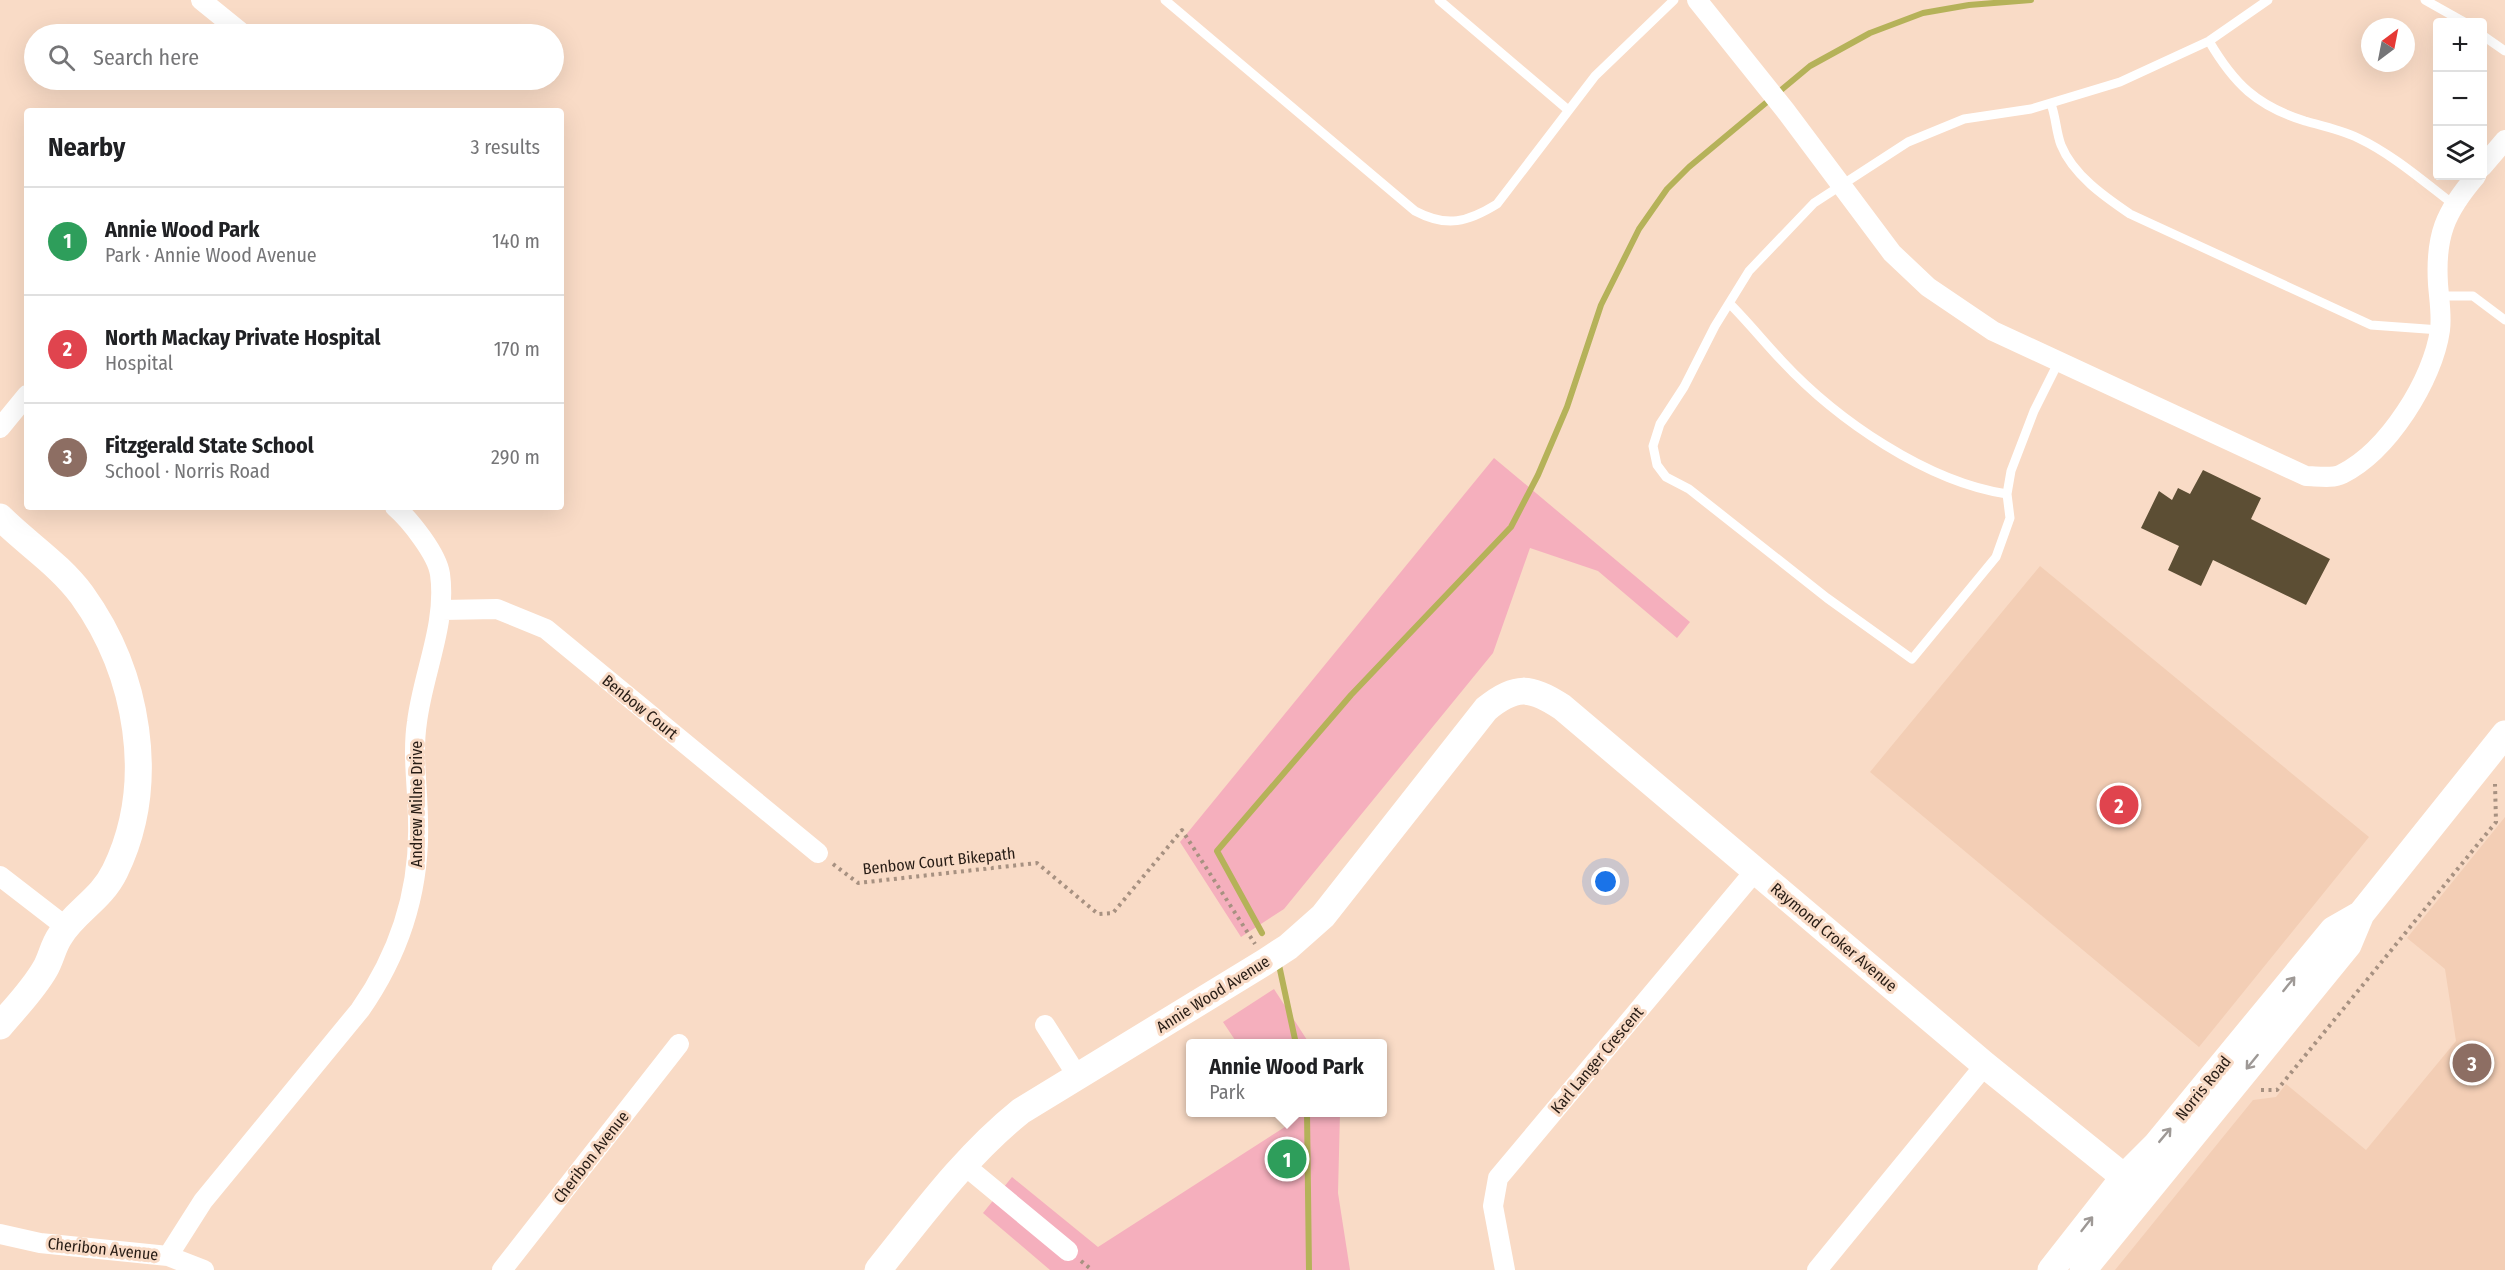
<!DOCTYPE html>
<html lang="en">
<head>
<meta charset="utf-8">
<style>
  body { margin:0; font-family:"Fira Sans Condensed",sans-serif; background:#f6f6f6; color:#202124 }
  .controls { position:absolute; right:18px; top:18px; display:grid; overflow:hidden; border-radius:6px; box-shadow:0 6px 24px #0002 }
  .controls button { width:54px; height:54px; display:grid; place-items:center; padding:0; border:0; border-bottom:2px solid #e0e0e0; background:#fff; color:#202124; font:30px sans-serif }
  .compass { position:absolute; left:2361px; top:18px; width:54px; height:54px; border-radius:50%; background:#fff; box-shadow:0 6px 24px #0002; rotate:32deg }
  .you { position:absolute; left:1606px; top:882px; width:21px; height:21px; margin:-15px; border:4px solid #fff; border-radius:50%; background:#1a73e8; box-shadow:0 0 0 9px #1a73e833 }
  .badge { display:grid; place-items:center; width:39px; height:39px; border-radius:50%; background:#246c63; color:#fff; font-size:20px; font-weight:700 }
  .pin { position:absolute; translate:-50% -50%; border:3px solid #fff; box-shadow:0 2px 6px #0006 }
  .popup { position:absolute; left:1186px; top:1039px; width:201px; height:78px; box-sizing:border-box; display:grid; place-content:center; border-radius:6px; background:#fff; filter:drop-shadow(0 2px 4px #0005); font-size:20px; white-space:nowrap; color:#757577 }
  .popup b { font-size:22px; color:#202124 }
  .popup::after { content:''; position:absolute; left:50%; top:100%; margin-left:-12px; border:12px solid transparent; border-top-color:#fff }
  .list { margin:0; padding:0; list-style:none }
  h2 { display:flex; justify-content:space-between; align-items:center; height:78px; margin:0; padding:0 24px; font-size:26px }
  h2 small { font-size:20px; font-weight:400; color:#757577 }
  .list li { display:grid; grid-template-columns:39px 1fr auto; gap:18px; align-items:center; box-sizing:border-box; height:108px; padding:0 24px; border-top:2px solid #e0e0e0 }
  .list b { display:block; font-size:22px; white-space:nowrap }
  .list p { margin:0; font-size:20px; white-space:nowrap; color:#757577 }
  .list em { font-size:20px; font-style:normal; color:#757577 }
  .icon { flex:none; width:33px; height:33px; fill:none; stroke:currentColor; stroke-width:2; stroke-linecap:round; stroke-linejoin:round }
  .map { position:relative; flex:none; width:2505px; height:1270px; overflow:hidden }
  .search { position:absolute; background:#fff; box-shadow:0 6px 24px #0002; left:24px; top:24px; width:540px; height:66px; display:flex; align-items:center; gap:15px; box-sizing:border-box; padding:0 21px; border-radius:33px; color:#757577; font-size:22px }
  .panel { position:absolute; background:#fff; box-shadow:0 6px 24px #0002; left:24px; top:108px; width:540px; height:402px; border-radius:6px }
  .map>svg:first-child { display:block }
</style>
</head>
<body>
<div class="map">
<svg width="2505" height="1270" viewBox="0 0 2505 1270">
  <rect width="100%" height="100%" fill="#f9dbc6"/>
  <path fill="#f3ceb5" d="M2040,566L2369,837L2199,1047L1870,772Z
    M2505,817V1270H2115L2253,1100L2276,1097L2286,1084L2366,1150L2456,1041L2445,969L2407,938Z"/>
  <path fill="#f5afbd" d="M1494,458L1690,622L1677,638L1598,571L1530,548L1493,653L1284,909L1241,937L1180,842Z
    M1274,989L1309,1043H1237L1223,1022Z
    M1281,1113H1340L1338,1193L1350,1270H1050L983,1213L1012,1177L1098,1247L1288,1125Z"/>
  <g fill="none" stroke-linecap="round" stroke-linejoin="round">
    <path stroke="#b5b259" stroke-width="6" d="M1262,933L1217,851L1351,695L1511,527L1538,475L1567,407L1601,305L1639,229L1667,189L1689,167L1810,66L1870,33L1923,13L1969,5L2031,0
      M1279,965L1296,1044
      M1307,1112L1309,1270"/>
  </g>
  <path fill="#5c4e34" d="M2203,470L2261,498L2251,519L2330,559L2306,605L2213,560L2201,586L2168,570L2179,546L2141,528L2159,491L2172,500L2178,488L2190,494Z"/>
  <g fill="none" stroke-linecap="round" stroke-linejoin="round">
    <path stroke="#a79181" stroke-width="4" stroke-dasharray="3 4.5" stroke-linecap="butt" d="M833,864L858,883L1037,863L1098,914L1113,913L1182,830L1255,944
      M2261,1090H2277L2496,822L2495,784
      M1081,1261L1092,1270"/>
    <path stroke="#fff" stroke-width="9" d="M1165,0L1415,211C1447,228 1468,222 1497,204L1595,76L1674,0
      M1439,0L1567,109
      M2425,0L2464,22
      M2482,35L2505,51
      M2209,41C2234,84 2257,106 2305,121C2323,126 2341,130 2358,138C2392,154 2423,181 2453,204
      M2051,104C2056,117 2056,132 2061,145C2073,175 2105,197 2130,214L2371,325L2440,330
      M2439,296H2473L2505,320
      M1730,304C1748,322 1764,342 1782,361C1837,420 1927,482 2007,494
      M2058,363L2034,411L2011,471L2007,494L2010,518L1996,557L1912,659L1827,598L1689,489L1666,477L1657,465L1653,446L1660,424L1684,387L1715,326L1749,271L1814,203L1908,142L1964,119L2031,109L2120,82L2209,41L2268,0"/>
    <path stroke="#fff" stroke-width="20" d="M201,0L243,34
      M1697,0L1785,110L1892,253L1928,287L1993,331L2306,476C2316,476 2333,479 2342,474C2388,451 2433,380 2440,330C2442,316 2439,298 2438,284C2435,236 2445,212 2476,176
      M2482,167L2505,140
      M0,428L27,395
      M442,610L497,609L546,629L818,853
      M0,876L66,927
      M1045,1025L1078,1077
      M963,1164L1068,1251
      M0,1234L40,1243L168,1256L204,1270
      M168,1256L203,1201L360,1010C399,954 420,891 418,822C418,789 412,755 417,722C423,673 447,624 440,574C437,554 410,520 395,507
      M502,1270L679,1044
      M1505,1270L1493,1206L1498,1178L1755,871
      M1817,1270L1985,1065"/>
    <path stroke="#fff" stroke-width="27" d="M0,517C27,544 59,564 82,595C138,673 158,783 115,871C101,900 75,911 60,936C53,946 51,959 45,969C33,990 15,1008 0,1026
      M878,1270C923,1214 965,1156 1021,1111L1265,962L1288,947L1323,916L1486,709C1515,685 1531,686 1562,707L1985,1065L2145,1194
      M2051,1270L2124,1177L2156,1145L2333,930L2361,914
      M2083,1270L2348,945L2361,914L2505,734"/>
  </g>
  <defs><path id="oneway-shaft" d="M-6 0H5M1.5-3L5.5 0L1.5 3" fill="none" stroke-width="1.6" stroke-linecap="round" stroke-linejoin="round" transform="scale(1.5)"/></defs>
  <g stroke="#9e9996">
    <use href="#oneway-shaft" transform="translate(2289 984) rotate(-51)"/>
    <use href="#oneway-shaft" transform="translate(2252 1062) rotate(129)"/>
    <use href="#oneway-shaft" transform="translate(2165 1135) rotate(-50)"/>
    <use href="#oneway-shaft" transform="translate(2087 1224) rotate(-52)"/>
  </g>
  <g text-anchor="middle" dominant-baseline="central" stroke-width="6" stroke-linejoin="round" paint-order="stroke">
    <g font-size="16" fill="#271c15" stroke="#f9dbc6">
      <text transform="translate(640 707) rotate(39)">Benbow Court</text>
      <text transform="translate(416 804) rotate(-90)">Andrew Milne Drive</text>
      <text transform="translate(939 861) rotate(-6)">Benbow Court Bikepath</text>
      <text transform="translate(1834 937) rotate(40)">Raymond Croker Avenue</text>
      <text transform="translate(1213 994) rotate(-32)">Annie Wood Avenue</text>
      <text transform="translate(1597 1060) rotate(-50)">Karl Langer Crescent</text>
      <text transform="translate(2203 1088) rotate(-51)">Norris Road</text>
      <text transform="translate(591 1157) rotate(-52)">Cheribon Avenue</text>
      <text transform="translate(103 1249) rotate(6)">Cheribon Avenue</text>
    </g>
  </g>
</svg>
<div class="controls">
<button>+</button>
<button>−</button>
<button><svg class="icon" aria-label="layers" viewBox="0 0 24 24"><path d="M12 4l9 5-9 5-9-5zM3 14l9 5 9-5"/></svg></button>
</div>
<svg class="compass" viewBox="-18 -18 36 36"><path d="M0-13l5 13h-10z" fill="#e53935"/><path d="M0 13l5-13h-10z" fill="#757577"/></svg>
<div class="you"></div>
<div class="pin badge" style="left:1287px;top:1159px;background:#2e9e5b">1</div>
<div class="popup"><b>Annie Wood Park</b>Park</div>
<div class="pin badge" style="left:2119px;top:805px;background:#e0444e">2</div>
<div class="pin badge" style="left:2472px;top:1063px;background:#8d6e63">3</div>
<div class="search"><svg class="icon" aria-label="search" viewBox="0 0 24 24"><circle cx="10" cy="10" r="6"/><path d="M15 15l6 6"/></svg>Search here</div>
<section class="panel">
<h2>Nearby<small>3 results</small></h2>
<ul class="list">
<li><span class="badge" style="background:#2e9e5b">1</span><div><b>Annie Wood Park</b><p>Park · Annie Wood Avenue</p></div><em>140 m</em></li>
<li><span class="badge" style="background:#e0444e">2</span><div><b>North Mackay Private Hospital</b><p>Hospital</p></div><em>170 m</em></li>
<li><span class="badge" style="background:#8d6e63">3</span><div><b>Fitzgerald State School</b><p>School · Norris Road</p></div><em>290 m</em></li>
</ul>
</section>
</div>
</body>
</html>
